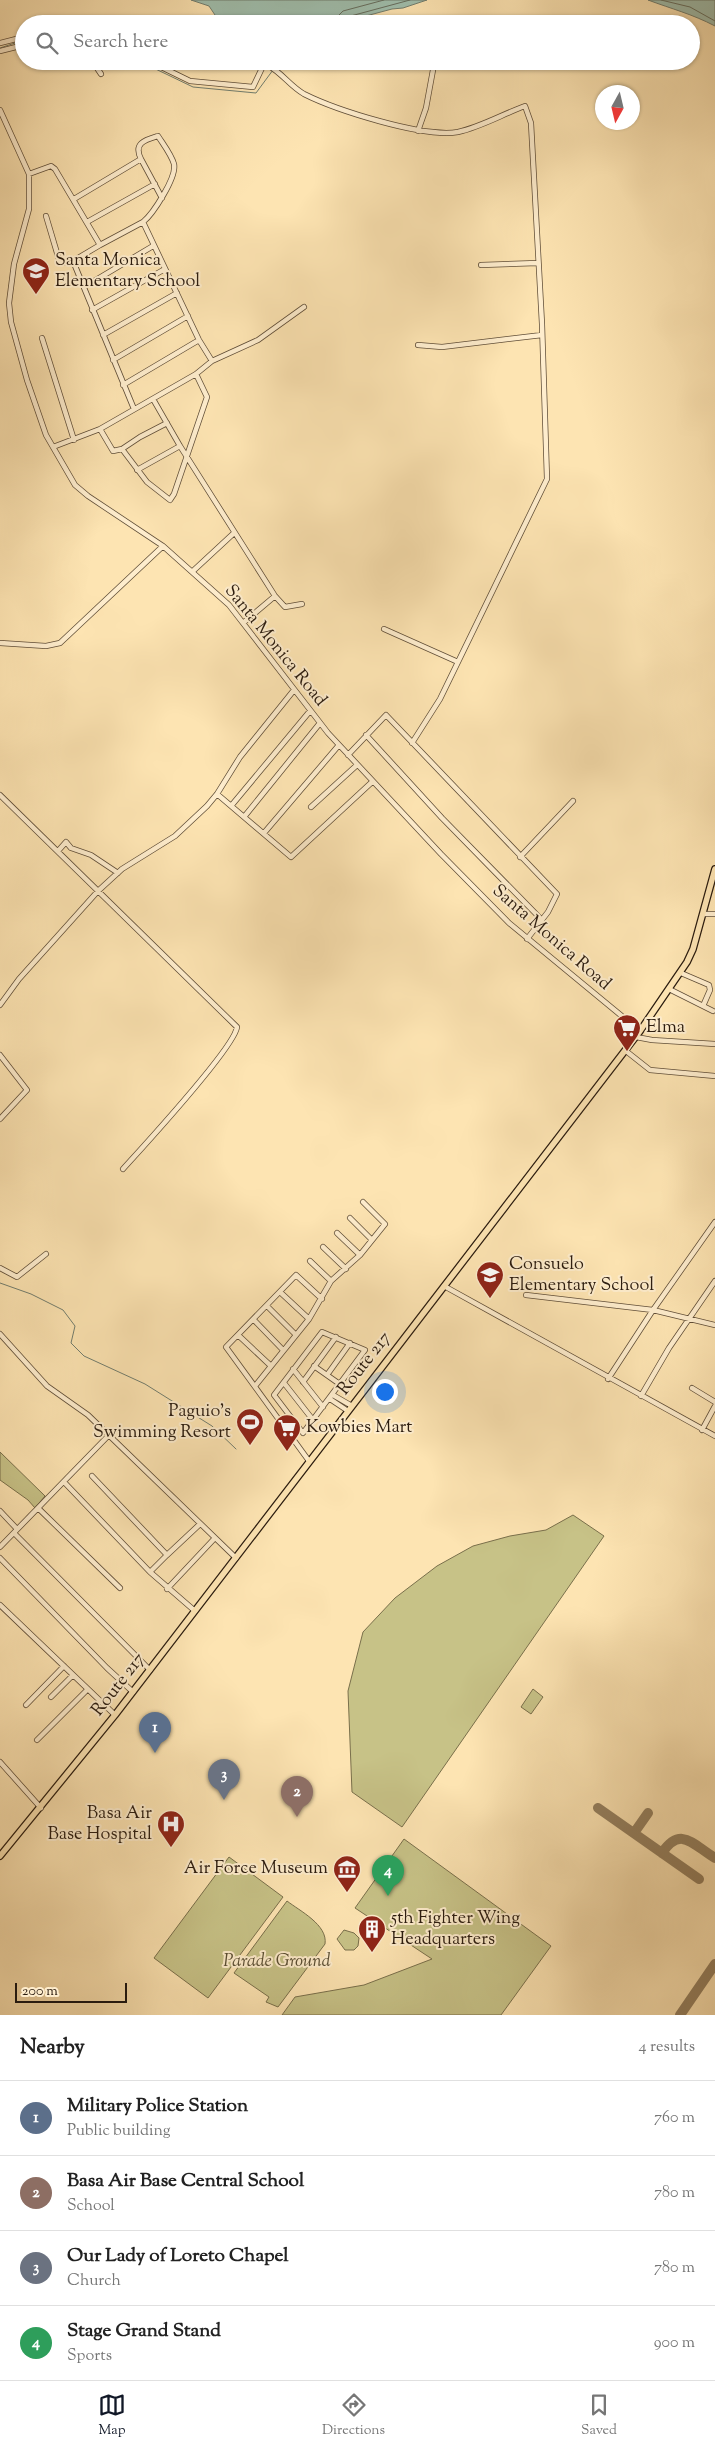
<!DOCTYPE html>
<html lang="en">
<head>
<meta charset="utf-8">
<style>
  body { margin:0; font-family:"Sorts Mill Goudy",serif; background:#f6f6f6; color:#222 }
  .compass { position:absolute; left:595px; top:85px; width:45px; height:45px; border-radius:50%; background:#fff; box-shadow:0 1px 4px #0004; rotate:188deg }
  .scale { position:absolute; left:15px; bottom:12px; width:112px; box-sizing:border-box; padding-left:5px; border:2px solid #2b1c0f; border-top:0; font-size:14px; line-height:18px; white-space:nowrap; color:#2b1c0f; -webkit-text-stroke:4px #feedcd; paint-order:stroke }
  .you { position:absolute; left:384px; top:1391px; width:18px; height:18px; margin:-12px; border:4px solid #fff; border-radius:50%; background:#1a73e8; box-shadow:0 0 0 8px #1a73e833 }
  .badge { display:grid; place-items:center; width:32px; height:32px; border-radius:50%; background:#111827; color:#fff; font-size:16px; font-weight:700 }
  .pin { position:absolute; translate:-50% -41px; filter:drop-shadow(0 1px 2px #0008) }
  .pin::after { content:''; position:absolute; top:26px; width:18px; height:15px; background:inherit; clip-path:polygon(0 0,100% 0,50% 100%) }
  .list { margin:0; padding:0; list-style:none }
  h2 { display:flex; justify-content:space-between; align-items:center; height:65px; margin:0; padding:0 20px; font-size:21px }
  h2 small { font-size:16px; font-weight:400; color:#767676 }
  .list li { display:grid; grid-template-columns:32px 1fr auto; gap:15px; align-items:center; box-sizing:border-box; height:75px; padding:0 20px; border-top:1px solid #e0e0e0 }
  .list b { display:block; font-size:19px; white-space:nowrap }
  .list p { margin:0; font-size:16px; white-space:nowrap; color:#767676 }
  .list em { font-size:16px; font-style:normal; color:#767676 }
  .icon { flex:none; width:28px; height:28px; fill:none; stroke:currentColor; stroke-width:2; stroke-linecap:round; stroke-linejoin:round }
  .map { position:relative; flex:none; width:715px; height:2015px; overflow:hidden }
  .search { position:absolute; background:#fff; box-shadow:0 1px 4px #0004; left:15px; right:15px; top:15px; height:55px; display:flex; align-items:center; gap:12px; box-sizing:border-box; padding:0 18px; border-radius:28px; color:#767676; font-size:19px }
  .sheet { height:365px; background:#fff }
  nav { display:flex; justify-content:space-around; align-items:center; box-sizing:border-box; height:70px; border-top:1px solid #e0e0e0; background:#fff; font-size:14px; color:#767676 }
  nav a { display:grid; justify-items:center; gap:2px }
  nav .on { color:#111827 }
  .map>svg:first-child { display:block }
</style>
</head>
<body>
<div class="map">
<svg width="715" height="2015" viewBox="0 0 715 2015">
  <rect width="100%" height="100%" fill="#fde4b2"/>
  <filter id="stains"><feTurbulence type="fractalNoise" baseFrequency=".004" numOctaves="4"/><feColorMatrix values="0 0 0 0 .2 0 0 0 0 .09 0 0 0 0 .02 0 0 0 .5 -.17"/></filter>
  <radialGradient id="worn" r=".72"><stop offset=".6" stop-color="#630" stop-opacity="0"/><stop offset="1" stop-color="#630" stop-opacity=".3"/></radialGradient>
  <path fill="#c7c287" stroke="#796f4b" d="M0,1452L45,1496L35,1508L28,1500L0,1480Z
    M573,1515L604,1536L402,1827L352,1792L348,1691L363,1632L395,1598L437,1566L473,1546L510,1536L546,1530Z
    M533,1689L543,1697L531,1714L521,1707Z
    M404,1839L551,1946L501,2015H282L295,1997L364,1985L432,1959L355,1908Z
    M229,1857L283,1897L208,1998L154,1958Z
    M287,1901C300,1911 328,1925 325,1944L278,2007L266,2002L269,1997L234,1973Z
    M344,1930L354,1933L359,1938L358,1946L354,1950H345L337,1939Z"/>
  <path fill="#9fbead" stroke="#717d6e" d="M191,0H427L403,8L392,9L336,24H234L217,18L209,6Z
    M648,0H715V26C692,14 672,9 648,0Z"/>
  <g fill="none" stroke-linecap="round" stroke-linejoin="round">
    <path stroke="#656d5e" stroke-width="1" d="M661,0L690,7L715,21
      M336,24L338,16L343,11L384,0
      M342,24L347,17L410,0"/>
    <path stroke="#717d6e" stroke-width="1" d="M0,48L24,40
      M139,61L193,87L256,93L273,70
      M275,67L279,61
      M0,1283L31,1294L63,1310L75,1326L71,1343L84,1356L145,1384L212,1426L236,1449"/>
    <path stroke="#948060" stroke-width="10" d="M598,1808L699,1879
      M634,1833L648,1813
      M662,1853C681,1825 693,1845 715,1858
      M680,2015L715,1964"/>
    <g stroke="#604e38" stroke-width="6">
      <path id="minor" d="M0,43L24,37
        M0,51L24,45
        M96,61L95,65L101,74
        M149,61L190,81L253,87L263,66H269C282,73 290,86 304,94C336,110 423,138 458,132C481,127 503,114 525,106L531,123L542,324L547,479L440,699L412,743
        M0,110L29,174V209L14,264L9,303L11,322L27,380L46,435L75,485L88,496L163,546L229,605L328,733L441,854L509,923L640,1031
        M418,131L426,108L433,70
        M141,159C133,143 145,140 158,136C163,144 171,154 174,164C177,177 153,214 143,222
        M29,174L51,166L55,169L100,245L143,222L199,340L212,361
        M74,199L141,159L162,198
        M46,216L60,263L73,261L100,245
        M87,222L155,184
        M73,261L134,409
        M481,265L538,263
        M84,287L153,246
        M92,310L165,269
        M103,335L177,293
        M42,338L74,440
        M418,345L442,347L542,335
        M113,360L188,316
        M123,385L199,340
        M153,399L180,446L275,596L285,607L302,604
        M100,429L113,451L122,449L147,482L170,500L174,494L207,397L196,374
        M53,447L100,429L196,374L212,361L258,340L304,307
        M122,449L140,437L167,423
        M137,470L180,446
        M193,571L234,533
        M243,623L275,596
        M384,629L458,662
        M0,643L46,646L60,643L163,546
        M366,735L442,818L542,920
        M348,755L386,715L557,894L548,912L527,939
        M217,794L291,857L372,782
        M0,795L237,1027C235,1047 142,1148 123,1169
        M231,806L310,711
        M311,807L357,765
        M244,817L320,723
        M264,833L339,745
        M58,851L66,842L71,848L91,855L118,873
        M520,857L573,801
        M703,914H715
        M681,973L709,985L710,990L703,1006
        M669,989L713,1011
        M0,1005L19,979L98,891L122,869L175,836L207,806L217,794L240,757L294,690
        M636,1037L652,1040L715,1044
        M626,1051L650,1070L715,1076
        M0,1055L27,1090L0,1119
        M350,1218L372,1240
        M337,1233L360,1255
        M323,1247L346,1269
        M310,1261L331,1281
        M0,1268L17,1277L46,1254
        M444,1286L715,1436
        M280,1292L309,1319
        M526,1295L653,1310L715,1325
        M267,1306L295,1334
        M254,1320L283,1350
        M322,1332L365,1350L303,1433L274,1395Z
        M0,1334L47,1386L88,1415L236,1558
        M238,1335L271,1366
        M314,1366L341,1385
        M293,1369L323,1407
        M327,1375L350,1343
        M608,1379L653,1310L715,1222
        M303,1382L336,1337
        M284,1383L313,1420
        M255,1386L309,1319L331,1281L360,1255L385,1224L363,1202
        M692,1388L715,1402
        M333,1395L352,1406
        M641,1396L669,1348L715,1281
        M330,1399L348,1411
        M702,1430L715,1406
        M309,1461L226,1347L296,1275L322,1299
        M92,1476L167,1555L200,1524
        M64,1482L150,1572L195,1611
        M38,1508L120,1588
        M0,1511L17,1529
        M14,1533L150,1670
        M0,1547L109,1435
        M0,1558L107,1668L133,1692
        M150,1572L167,1555
        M167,1589L214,1539
        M0,1605L115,1715
        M51,1697L73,1675
        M26,1705L64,1666
        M37,1740L88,1689
        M0,1762L41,1808"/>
    </g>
    <g stroke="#2b1c0f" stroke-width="8">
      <path id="major" d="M0,1856L115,1715L640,1031L687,962L693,949L715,869"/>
    </g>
    <use href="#minor" stroke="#feedcd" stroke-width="4.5"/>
    <use href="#major" stroke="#fde4b2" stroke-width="5.5"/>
  </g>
  <defs>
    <g id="school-pin" transform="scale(1.4375)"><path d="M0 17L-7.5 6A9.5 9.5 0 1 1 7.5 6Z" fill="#8f2418" stroke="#feedcd"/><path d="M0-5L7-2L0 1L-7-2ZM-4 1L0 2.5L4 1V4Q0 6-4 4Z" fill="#fff"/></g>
    <g id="supermarket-pin" transform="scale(1.4375)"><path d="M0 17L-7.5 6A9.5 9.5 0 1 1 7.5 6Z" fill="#8f2418" stroke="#feedcd"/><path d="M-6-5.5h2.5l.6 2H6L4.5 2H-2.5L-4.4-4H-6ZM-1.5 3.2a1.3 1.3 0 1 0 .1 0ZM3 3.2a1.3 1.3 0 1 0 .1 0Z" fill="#fff"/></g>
    <g id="stadium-pin" transform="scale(1.4375)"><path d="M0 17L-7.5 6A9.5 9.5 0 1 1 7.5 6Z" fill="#8f2418" stroke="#feedcd"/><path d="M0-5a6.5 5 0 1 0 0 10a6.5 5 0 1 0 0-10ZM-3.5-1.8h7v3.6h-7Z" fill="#fff"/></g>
    <g id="hospital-pin" transform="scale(1.4375)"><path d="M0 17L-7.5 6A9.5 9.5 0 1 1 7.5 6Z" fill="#8f2418" stroke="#feedcd"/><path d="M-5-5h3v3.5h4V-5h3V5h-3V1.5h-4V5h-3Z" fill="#fff"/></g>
    <g id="museum-pin" transform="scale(1.4375)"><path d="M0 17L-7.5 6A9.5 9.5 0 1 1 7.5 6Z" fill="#8f2418" stroke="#feedcd"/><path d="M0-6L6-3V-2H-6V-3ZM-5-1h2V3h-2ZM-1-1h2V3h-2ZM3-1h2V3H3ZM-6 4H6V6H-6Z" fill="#fff"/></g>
    <g id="building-pin" transform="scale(1.4375)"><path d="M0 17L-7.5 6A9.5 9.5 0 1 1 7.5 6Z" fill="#8f2418" stroke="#feedcd"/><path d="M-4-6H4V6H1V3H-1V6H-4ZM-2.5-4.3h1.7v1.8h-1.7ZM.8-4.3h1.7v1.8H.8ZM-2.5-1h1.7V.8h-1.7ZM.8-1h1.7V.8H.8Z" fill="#fff"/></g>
  </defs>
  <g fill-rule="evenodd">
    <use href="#school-pin" x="36" y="271"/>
    <use href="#supermarket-pin" x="627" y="1028"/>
    <use href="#school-pin" x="490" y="1275"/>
    <use href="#stadium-pin" x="250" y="1422"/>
    <use href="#supermarket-pin" x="287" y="1428"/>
    <use href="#hospital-pin" x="171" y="1824"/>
    <use href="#museum-pin" x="347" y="1869"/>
    <use href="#building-pin" x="372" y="1929"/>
  </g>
  <g text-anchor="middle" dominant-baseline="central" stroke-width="4" stroke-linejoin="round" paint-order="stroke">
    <g font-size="18" fill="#2b1c0f" stroke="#feedcd" text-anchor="start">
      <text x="55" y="261">Santa Monica<tspan x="55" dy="21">Elementary School</tspan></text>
      <text x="646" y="1028">Elma</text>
      <text x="509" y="1265">Consuelo<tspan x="509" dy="21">Elementary School</tspan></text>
      <text x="231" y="1412" text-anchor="end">Paguio's<tspan x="231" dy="21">Swimming Resort</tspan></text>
      <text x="306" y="1428">Kowbies Mart</text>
      <text x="152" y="1814" text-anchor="end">Basa Air<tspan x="152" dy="21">Base Hospital</tspan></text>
      <text x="328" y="1869" text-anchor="end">Air Force Museum</text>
      <text x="391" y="1919">5th Fighter Wing<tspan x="391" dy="21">Headquarters</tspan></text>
    </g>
    <g font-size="18" fill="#2b1c0f" stroke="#feedcd">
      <text transform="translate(275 646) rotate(51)">Santa Monica Road</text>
      <text transform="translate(551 938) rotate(41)">Santa Monica Road</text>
      <text transform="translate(365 1364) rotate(-52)">Route 217</text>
      <text transform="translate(119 1685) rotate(-52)">Route 217</text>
    </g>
    <g font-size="18" font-style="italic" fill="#5a4e33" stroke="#feedcd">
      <text x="277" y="1962">Parade Ground</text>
    </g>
  </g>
  <rect width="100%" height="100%" filter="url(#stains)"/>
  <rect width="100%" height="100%" fill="url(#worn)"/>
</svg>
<svg class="compass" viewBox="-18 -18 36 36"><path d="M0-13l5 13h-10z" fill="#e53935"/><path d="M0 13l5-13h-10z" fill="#767676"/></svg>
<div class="scale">200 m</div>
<div class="you"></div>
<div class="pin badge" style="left:155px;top:1753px;background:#5c6f8a">1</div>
<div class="pin badge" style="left:297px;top:1817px;background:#8d6e63">2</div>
<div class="pin badge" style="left:224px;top:1800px;background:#6b7280">3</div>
<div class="pin badge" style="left:388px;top:1896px;background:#2e9e5b">4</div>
<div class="search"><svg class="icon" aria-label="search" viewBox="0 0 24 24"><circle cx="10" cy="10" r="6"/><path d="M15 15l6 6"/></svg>Search here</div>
</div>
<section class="sheet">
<h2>Nearby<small>4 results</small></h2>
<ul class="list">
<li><span class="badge" style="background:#5c6f8a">1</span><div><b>Military Police Station</b><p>Public building</p></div><em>760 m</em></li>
<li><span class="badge" style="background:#8d6e63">2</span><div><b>Basa Air Base Central School</b><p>School</p></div><em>780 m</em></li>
<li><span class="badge" style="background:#6b7280">3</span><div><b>Our Lady of Loreto Chapel</b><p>Church</p></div><em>780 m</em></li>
<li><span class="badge" style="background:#2e9e5b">4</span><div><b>Stage Grand Stand</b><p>Sports</p></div><em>900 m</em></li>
</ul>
</section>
<nav>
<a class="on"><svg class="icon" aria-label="map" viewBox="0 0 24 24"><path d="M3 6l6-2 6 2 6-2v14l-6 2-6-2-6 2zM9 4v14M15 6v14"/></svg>Map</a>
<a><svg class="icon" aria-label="directions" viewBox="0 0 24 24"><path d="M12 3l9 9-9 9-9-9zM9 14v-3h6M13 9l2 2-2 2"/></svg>Directions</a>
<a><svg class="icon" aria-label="saved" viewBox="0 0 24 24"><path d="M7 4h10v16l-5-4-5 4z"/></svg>Saved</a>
</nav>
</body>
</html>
